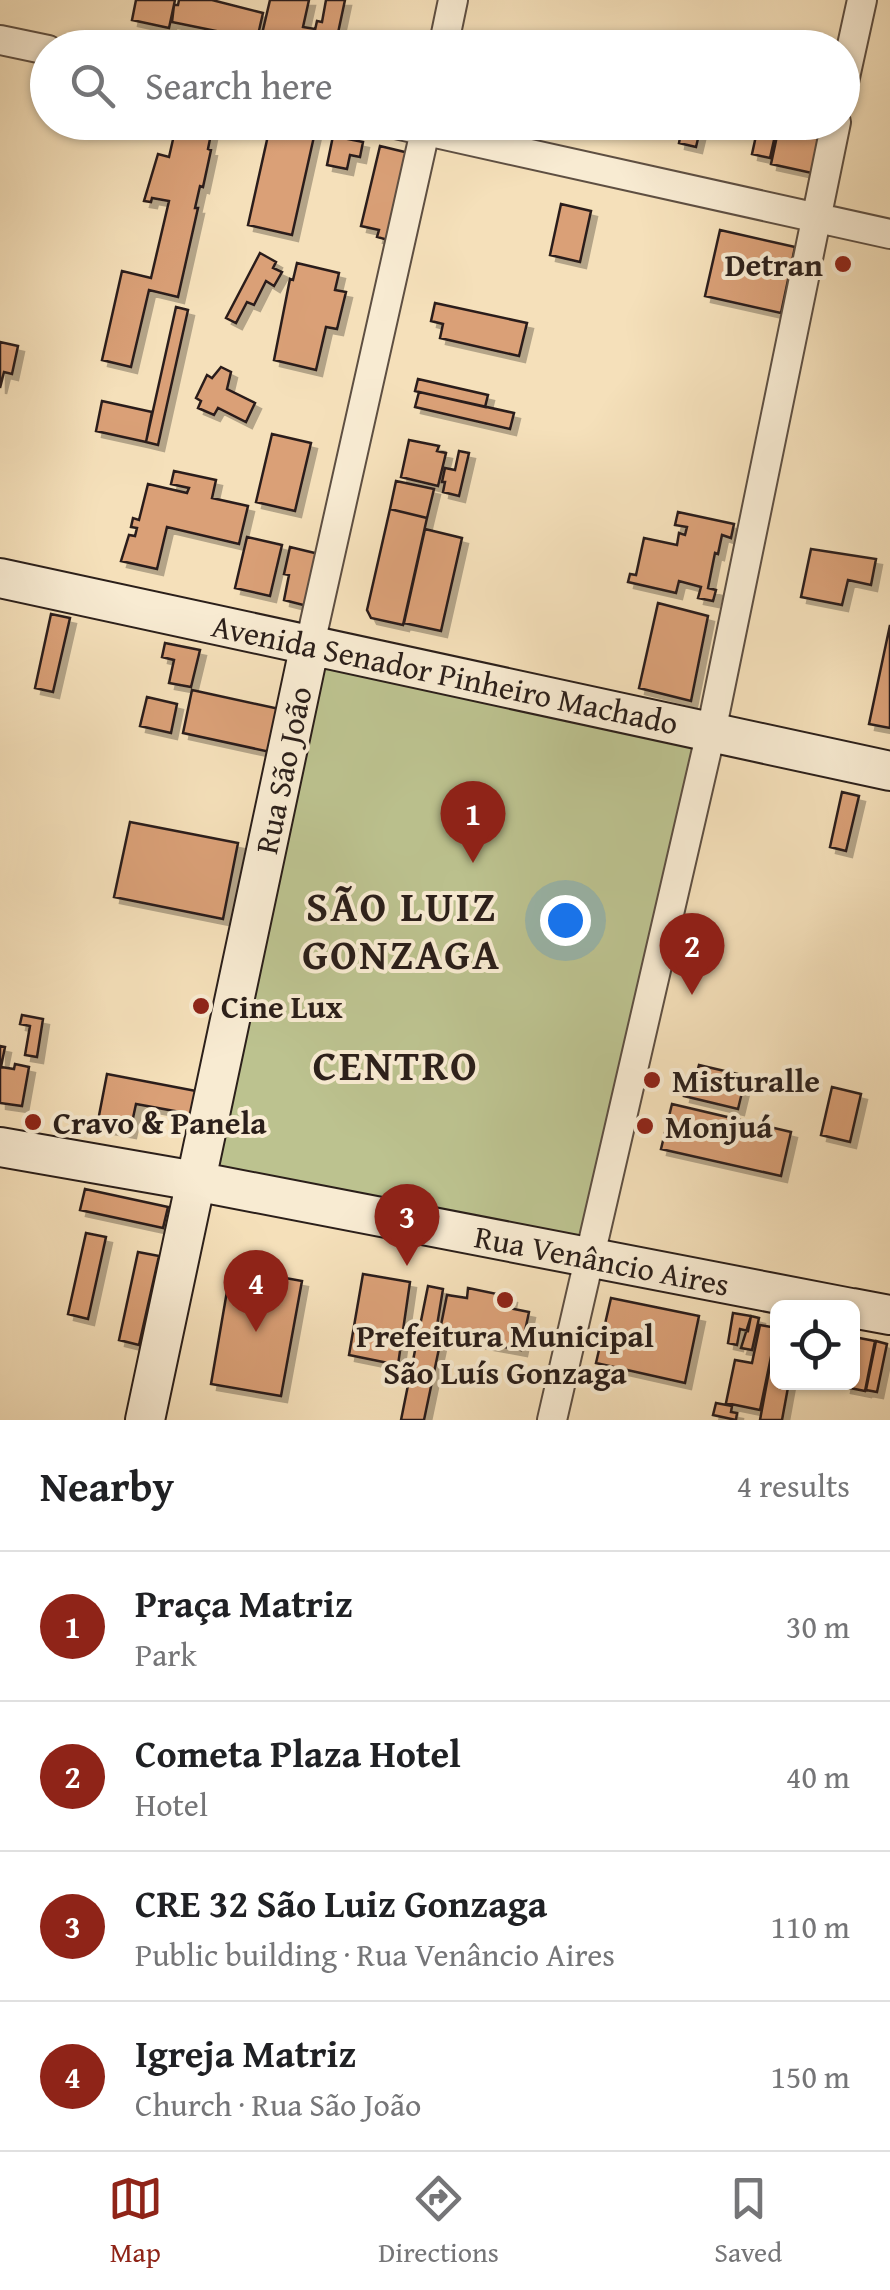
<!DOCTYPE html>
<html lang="en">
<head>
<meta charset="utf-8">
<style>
  body { margin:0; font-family:"Gentium Book Plus",serif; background:#f2f2f2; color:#202124 }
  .controls { position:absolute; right:30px; bottom:30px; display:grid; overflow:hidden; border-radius:15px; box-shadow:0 2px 8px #0004 }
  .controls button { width:90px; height:90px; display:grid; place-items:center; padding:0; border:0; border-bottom:2px solid #e0e0e0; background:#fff; color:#202124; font:50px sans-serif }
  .you { position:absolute; left:565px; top:920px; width:35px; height:35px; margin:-25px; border:8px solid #fff; border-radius:50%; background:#1a73e8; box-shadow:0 0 0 15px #1a73e833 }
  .badge { display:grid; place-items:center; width:65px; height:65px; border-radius:50%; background:#8f2418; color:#fff; font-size:32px; font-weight:700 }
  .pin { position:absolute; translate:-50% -82px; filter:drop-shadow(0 2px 5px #0008) }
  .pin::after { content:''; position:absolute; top:52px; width:35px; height:30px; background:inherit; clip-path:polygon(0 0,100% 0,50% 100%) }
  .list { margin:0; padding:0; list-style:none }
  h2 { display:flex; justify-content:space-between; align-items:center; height:130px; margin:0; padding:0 40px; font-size:42px }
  h2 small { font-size:32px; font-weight:400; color:#757577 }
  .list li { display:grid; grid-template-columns:65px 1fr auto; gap:30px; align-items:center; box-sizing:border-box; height:150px; padding:0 40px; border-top:2px solid #e0e0e0 }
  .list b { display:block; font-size:38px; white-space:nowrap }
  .list p { margin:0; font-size:32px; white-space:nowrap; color:#757577 }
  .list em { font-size:32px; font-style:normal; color:#757577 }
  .icon { flex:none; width:55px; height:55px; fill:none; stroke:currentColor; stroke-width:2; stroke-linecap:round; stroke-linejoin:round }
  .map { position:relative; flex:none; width:890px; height:1420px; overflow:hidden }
  .search { position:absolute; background:#fff; box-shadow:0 2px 8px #0004; left:30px; right:30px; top:30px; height:110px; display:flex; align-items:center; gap:25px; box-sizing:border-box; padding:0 35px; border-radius:55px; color:#757577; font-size:38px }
  .sheet { height:730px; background:#fff }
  nav { display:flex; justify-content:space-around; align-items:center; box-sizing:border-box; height:140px; border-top:2px solid #e0e0e0; background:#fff; font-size:28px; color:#757577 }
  nav a { display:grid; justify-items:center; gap:5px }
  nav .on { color:#8f2418 }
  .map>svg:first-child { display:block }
</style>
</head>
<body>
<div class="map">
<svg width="890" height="1420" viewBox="0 0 890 1420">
  <defs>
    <filter id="shadow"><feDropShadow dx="6" dy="6" stdDeviation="0" flood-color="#0004"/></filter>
  </defs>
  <rect width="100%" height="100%" fill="#f5e0ba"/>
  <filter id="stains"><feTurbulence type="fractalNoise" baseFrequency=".002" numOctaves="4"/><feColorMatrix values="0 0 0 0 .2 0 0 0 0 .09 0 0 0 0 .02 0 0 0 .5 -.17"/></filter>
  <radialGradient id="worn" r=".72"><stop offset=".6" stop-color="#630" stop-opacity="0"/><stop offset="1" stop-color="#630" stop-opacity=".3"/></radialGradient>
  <path fill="#bcc28f" stroke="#747054" stroke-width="2.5" d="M317,653L699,735L580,1250L215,1174Z"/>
  <path fill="#daa077" stroke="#2b1f1a" stroke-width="2.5" filter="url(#shadow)" d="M136,0H175L169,28L132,20Z
    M179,0H212L263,13L255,48L214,40L216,31L172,22L174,5H178Z
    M270,0H309L303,27L315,29L312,48H299L300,42L262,34Z
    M326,0H345L338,33L349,35L346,48H311L317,21L322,22Z
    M177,122L213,124L208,149L211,150L203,187L200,186L195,208H198L178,297L149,290L131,367L102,360L122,271L151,278L169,201L152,198L151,202L144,201L158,154L169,157Z
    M271,122L315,132L292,235L248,225Z
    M683,122H702L696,147L679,143Z
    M759,122H778L770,158L752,154Z
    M780,122H823L812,173L771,164Z
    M333,136L363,142L360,157L350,155L347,169L327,165Z
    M380,146L417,155L388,240L377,237L379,230L361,226Z
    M561,204L591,211L580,262L550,255Z
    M720,230L795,247L781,313L705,296Z
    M260,253L276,262L273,268L282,272L274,286L266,281L254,305L247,302L236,323L226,318Z
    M297,263L339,273L335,290L346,292L337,329L326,327L316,370L274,360L290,279L293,280Z
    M435,303L527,323L519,356L440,338L443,324L431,321Z
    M176,307L188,310L158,445L146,442Z
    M0,342L18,346L12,374L4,372L0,388Z
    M221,367L231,372L227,389L255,403L246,422L218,408L214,415L198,408L201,401L196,398L207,375L212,378Z
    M418,379L488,395L485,407L415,391Z
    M419,392L514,413L510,429L415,407Z
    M102,401L152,412L146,442L96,431Z
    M272,434L311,443L295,511L256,502Z
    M409,440L439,446L437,451L446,453L438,486L401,477Z
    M459,451L469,453L459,496L443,492L445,482H442L445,468L455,470Z
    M174,471L216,480L212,498L248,506L239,544L167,527L157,569L121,561L129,535L135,536L137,528L131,527L133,518L139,520L148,484L187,493L189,488L171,484Z
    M396,481L434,489L427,518L390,509Z
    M390,509L427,518L403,625L371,618L367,610Z
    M678,512L734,524L731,538L722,535L718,554L715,553L708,588L716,590L713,601L698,598L701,587L679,581L676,593L628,582L630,574L636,575L644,538L677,545L679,533L685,535L687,527L675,525Z
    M425,529L462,538L441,631L404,623Z
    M247,537L282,545L270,596L235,588Z
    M290,547L323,555L311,607L284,600L289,575L284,574Z
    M811,549L876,559L871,585L848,580L842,605L801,597Z
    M658,603L708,616L691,701L639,688Z
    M51,614L70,618L53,692L35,688Z
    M890,625V728L869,724Z
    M165,643L200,650L191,687L169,683L174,660L162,657Z
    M192,690L284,710L275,753L183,733Z
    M147,697L177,704L171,733L140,726Z
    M842,792L859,796L846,851L830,847Z
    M130,822L238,843L223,919L114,897Z
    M22,1015L43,1019L37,1057L25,1055L30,1026L20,1024Z
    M0,1046L5,1047L1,1067L14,1069L15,1064L29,1067L22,1106L0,1103Z
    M699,1065L746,1076L738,1109L684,1096L688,1082L694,1084Z
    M107,1074L196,1091L191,1114L136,1104L130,1132L97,1126Z
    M832,1087L861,1094L850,1142L821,1135Z
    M672,1104L791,1132L781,1176L661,1149Z
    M85,1189L168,1207L163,1228L80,1210Z
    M86,1233L106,1237L88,1319L68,1314Z
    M138,1252L159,1256L139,1345L119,1340Z
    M231,1268L302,1281L281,1396L211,1384Z
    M363,1274L410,1282L398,1365L349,1355Z
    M428,1286L443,1289L435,1338L441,1339L424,1420H401Z
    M468,1288L511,1297L509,1308L529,1312L521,1350L439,1335L447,1295L467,1298Z
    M611,1298L699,1316L685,1383L596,1363Z
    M733,1313L751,1316L748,1331L740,1329L737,1345L728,1343Z
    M751,1316L759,1318L752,1350L741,1348Z
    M760,1325L777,1328L760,1410L726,1403L735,1360L752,1363Z
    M854,1337L875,1341L865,1391L845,1387L846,1382H852Z
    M876,1341L887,1344L877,1392L866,1390Z
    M770,1366L778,1367V1382H789L782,1420H760Z
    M716,1403L732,1406L731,1412L737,1413L736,1420L713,1415Z"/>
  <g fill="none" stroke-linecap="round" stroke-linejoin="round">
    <g stroke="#5e4f42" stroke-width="32">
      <path id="street" d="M0,40L48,50
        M443,48L453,0
        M842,91L862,0
        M386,122L890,234
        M310,644L427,122
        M552,1420L711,732L836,122"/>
    </g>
    <g stroke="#2b1f1a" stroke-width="42">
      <path id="secondary" d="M0,578L890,771
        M0,1147L195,1181L851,1308
        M852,1308L890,1315
        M145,1420L310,644"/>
    </g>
    <use href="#street" stroke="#f8ebd2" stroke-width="28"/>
    <use href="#secondary" stroke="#f8ebd2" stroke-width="38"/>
  </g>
  <g fill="#8f2418" stroke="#f8ebd2" stroke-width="4">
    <circle cx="843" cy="264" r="10"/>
    <circle cx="201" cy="1006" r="10"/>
    <circle cx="652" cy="1080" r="10"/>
    <circle cx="33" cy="1122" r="10"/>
    <circle cx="645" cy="1126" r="10"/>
    <circle cx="505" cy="1300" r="10"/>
  </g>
  <g text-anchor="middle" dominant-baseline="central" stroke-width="8" stroke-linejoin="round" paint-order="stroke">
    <g font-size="32" font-weight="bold" fill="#2b1f1a" stroke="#f8ebd2" text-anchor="start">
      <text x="823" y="264" text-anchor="end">Detran</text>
      <text x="221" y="1006">Cine Lux</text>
      <text x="672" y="1080">Misturalle</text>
      <text x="53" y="1122">Cravo &amp; Panela</text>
      <text x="665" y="1126">Monjuá</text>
      <text x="505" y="1335" text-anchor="middle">Prefeitura Municipal<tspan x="505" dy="37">São Luís Gonzaga</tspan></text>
    </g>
    <g font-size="32" fill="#2b1f1a" stroke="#f8ebd2">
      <text transform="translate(445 674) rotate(12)">Avenida Senador Pinheiro Machado</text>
      <text transform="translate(283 770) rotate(-78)">Rua São João</text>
      <text transform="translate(602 1260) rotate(11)">Rua Venâncio Aires</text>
    </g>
    <g font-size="42" font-weight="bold" letter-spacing="2.5" fill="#2b1f1a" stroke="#f8ebd2">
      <text x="402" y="905">SÃO LUIZ<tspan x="402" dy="48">GONZAGA</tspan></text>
      <text x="396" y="1064">CENTRO</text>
    </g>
  </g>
  <rect width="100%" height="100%" filter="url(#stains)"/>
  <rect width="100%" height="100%" fill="url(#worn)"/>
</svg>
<div class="controls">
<button><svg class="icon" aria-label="locate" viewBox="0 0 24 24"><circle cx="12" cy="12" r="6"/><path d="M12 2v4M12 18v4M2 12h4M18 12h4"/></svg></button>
</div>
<div class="you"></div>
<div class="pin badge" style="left:473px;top:863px">1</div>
<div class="pin badge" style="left:692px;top:995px">2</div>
<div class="pin badge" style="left:407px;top:1266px">3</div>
<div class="pin badge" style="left:256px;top:1332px">4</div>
<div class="search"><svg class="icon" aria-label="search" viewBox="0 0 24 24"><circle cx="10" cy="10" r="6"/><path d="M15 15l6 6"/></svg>Search here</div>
</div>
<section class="sheet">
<h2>Nearby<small>4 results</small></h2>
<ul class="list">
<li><span class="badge">1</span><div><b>Praça Matriz</b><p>Park</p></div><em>30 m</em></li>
<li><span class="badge">2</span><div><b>Cometa Plaza Hotel</b><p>Hotel</p></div><em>40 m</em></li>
<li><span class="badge">3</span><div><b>CRE 32 São Luiz Gonzaga</b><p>Public building · Rua Venâncio Aires</p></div><em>110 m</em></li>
<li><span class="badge">4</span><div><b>Igreja Matriz</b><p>Church · Rua São João</p></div><em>150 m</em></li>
</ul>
</section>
<nav>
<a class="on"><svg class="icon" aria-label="map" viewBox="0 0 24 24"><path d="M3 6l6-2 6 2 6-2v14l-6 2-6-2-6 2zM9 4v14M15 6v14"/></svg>Map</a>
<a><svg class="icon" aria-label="directions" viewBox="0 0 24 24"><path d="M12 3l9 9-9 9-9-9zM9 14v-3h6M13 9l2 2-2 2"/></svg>Directions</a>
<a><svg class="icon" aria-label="saved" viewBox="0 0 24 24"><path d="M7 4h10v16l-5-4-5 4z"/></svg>Saved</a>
</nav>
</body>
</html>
